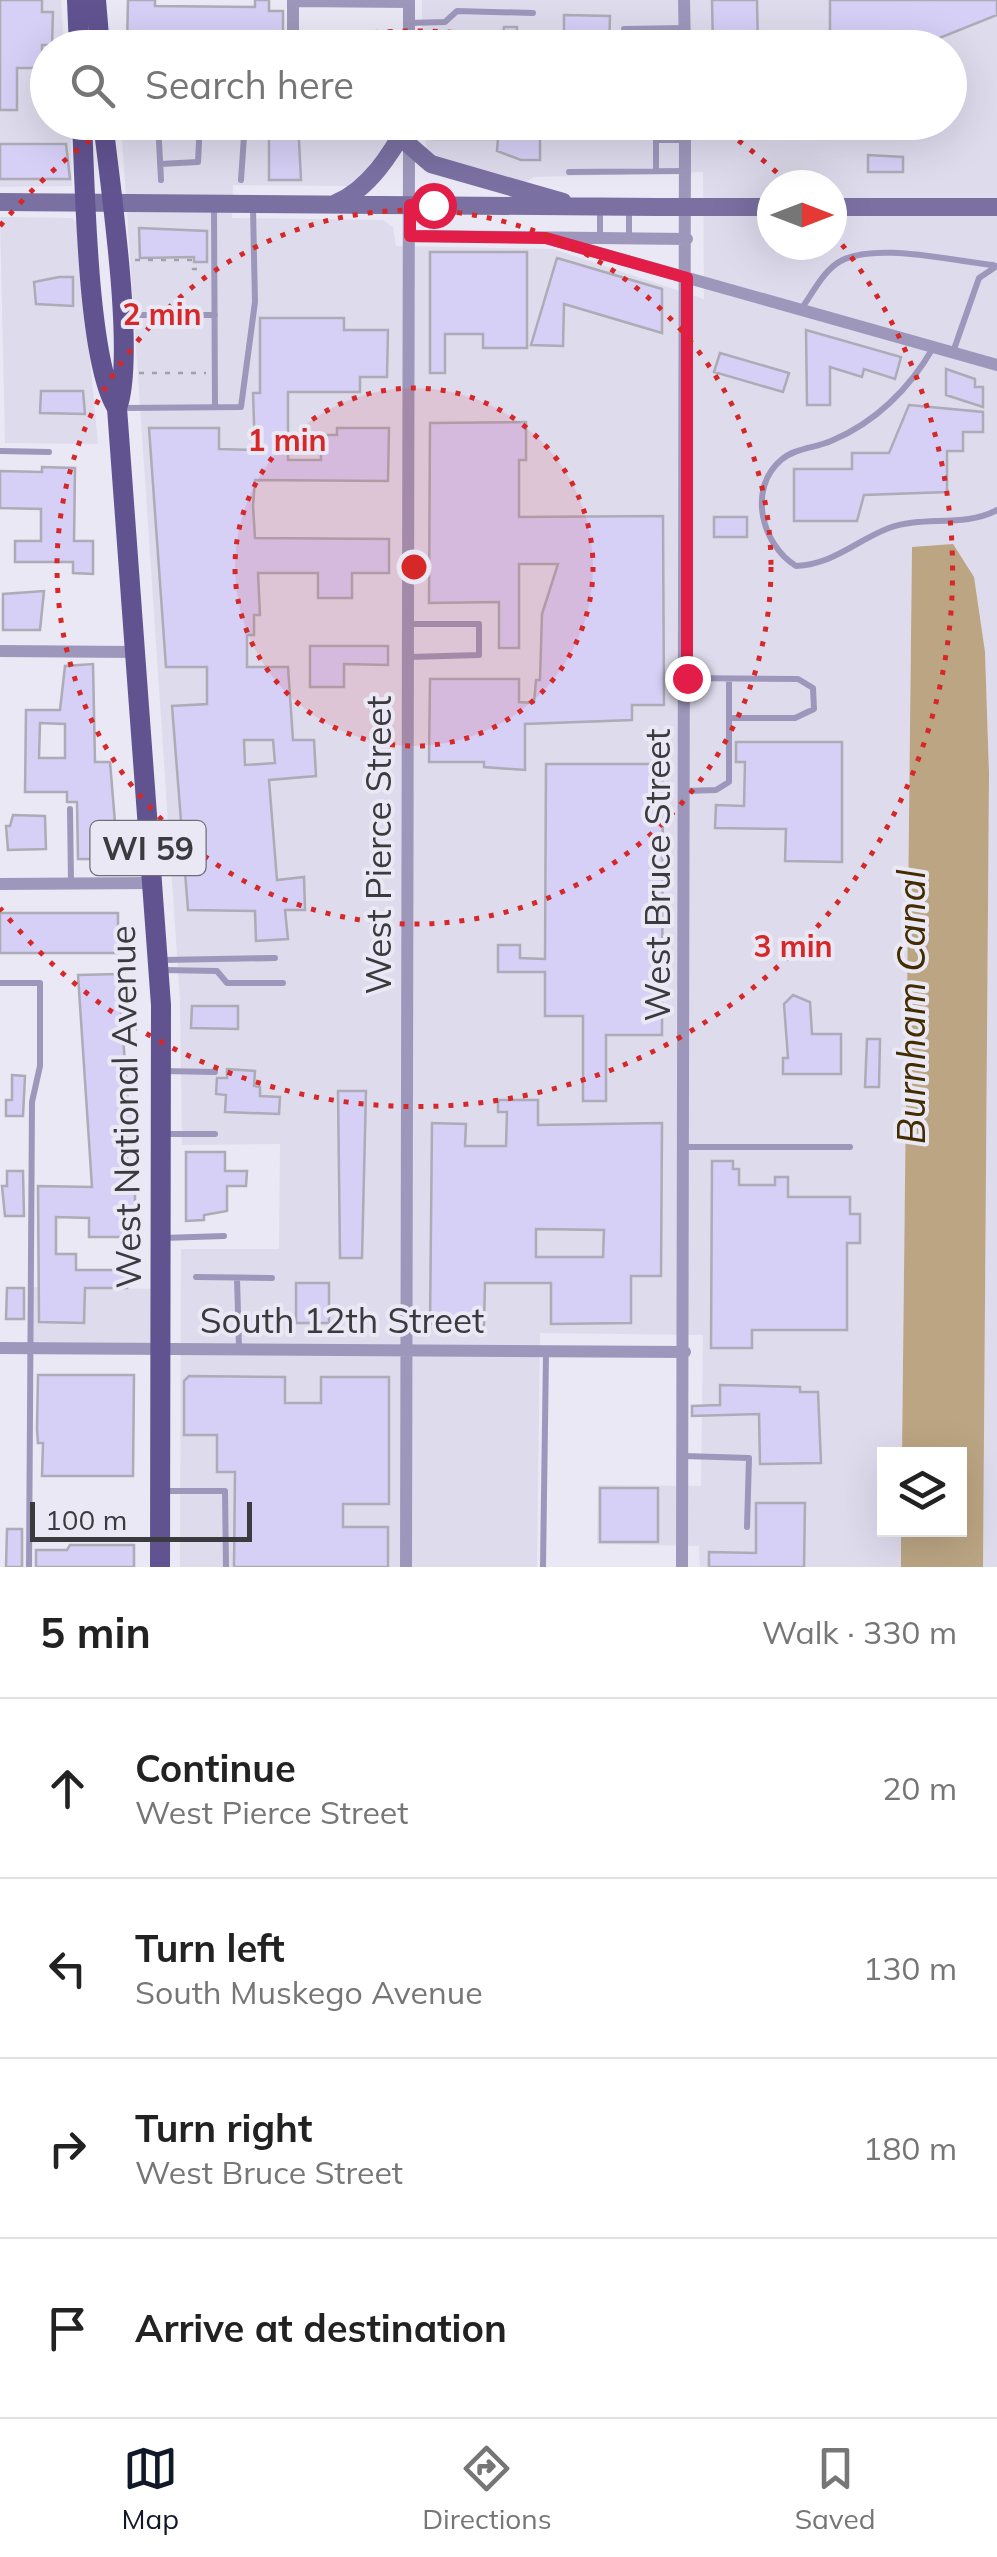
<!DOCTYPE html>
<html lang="en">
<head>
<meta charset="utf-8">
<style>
  body { margin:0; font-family:Mulish,sans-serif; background:#f6f6f6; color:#222 }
  .controls { position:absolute; right:30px; bottom:30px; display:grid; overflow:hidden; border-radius:0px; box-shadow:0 10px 40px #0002 }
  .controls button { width:90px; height:90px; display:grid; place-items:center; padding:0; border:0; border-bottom:2px solid #e0e0e0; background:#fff; color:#222; font:50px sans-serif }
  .compass { position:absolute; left:757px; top:170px; width:90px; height:90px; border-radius:50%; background:#fff; box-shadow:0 10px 40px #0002; rotate:90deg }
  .scale { position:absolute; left:30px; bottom:25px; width:222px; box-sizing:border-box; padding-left:10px; border:5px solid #3b3a3f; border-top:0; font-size:28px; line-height:35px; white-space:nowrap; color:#3b3a3f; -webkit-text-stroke:8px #e9e8f4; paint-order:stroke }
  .stop { position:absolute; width:30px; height:30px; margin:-22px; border:8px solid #e11d48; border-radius:50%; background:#fff }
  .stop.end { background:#e11d48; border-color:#fff; box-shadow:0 2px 10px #0008 }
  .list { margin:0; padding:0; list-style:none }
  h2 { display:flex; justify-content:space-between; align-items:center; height:130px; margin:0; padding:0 40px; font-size:42px }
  h2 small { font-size:32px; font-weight:400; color:#767676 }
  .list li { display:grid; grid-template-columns:65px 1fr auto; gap:30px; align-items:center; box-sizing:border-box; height:180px; padding:0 40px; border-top:2px solid #e0e0e0 }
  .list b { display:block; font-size:38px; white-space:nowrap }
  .list p { margin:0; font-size:32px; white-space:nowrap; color:#767676 }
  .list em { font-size:32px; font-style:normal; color:#767676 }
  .icon { flex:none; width:55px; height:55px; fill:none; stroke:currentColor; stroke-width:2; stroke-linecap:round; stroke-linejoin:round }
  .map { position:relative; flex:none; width:997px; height:1567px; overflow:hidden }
  .search { position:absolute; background:#fff; box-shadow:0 10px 40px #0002; left:30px; right:30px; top:30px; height:110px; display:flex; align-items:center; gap:25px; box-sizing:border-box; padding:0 35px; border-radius:55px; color:#767676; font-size:38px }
  .sheet { height:850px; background:#fff }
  nav { display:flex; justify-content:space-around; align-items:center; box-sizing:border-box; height:140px; border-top:2px solid #e0e0e0; background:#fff; font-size:28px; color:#767676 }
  nav a { display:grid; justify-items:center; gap:5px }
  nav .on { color:#111827 }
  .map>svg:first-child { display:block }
</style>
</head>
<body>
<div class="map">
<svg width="997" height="1567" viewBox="0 0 997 1567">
  <rect width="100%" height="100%" fill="#e9e8f4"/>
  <path fill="#dedbed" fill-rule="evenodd" d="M0,0H61L64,47L48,48V122L70,123L72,186L0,187Z
    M422,0H997V1567H983L989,773L985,652L912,547L902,1454H884V1530H901V1567H700L699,1546L597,1544L598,1485L701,1486L703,1335L540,1333L537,1567H180L181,1249H279L280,1144L182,1145L180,1000L121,123H395L394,135L352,186L233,185L232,218L383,220L393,227L396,246L553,249L704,299L703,172L534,177L526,182L439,159L427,150L423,123L950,122V48L422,47ZM772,185H832V245H772Z
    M0,217L72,218L77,223L98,444L5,443Z
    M30,1287L161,1289V1349L29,1348Z"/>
  <path fill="#bba583" d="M953,544L974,577L985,652L989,773L983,1567H901V1530H960V1454H902L912,547Z"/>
  <path fill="#d6cff6" stroke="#acabb6" stroke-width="2.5" fill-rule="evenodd" d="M0,0H42V12H53L52,45H42V68H17V110H0Z
    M128,0H155V6L255,7V0H269V11H283V48L127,45Z
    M712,0H757L758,48H713Z
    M830,0H997V15L932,41H918V48H830Z
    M564,15L610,16L609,48H564Z
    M504,27H517V36H539V48H434V36H503Z
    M269,122H298L301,180H269Z
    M434,122H560L551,134H540V160H521L497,151L498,139H434Z
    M0,144H66L70,179H0Z
    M868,155L903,157V172H868Z
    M139,228L207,231V262H194V257L140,258Z
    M430,252H527V348H483V334H445V373H430Z
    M557,258L662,289V333L564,304L563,346L531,345Z
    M59,277H73V306L36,304L34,282Z
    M260,318H344V330H388L387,377H360V392H288V460H321V435H337V428H389L388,481L255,480L253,506L255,538L389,539V573H352V598H318V573H258L260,615H254V635H247V667H288L293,740H314L316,776L269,780L277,880L304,877L305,910H285L288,939L256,941L255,911L188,910L172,706L207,704V667H166L149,428H219V449L255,450L253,393H260ZM244,740H273L275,763L245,765Z
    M806,330L901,357L895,379L864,369L862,377L830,367V405H807Z
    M720,353L789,373L783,392L714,372Z
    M946,369L975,379V387H983V407L946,395Z
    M41,391H83L85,414L40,413Z
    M909,405L983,412V432H963V451H947V492L864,495L857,521H794V469H852V453H889Z
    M526,422V460H519V517L663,516L664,705H632V720L525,724V770L484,767V762H429L430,679H519V702L534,703L536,680H540L542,614L558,564H519V648H499V602L429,603L430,423Z
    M42,467L75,468L74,541H93V574L73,573V562H15V541H41V509L0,508V471L42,472Z
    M714,517H747V537H714Z
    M44,591L40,630H3V594Z
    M310,646H388V665L344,664V687H310Z
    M93,664L95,762H110L118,859H78L77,802H67V792H25L26,710H60L65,666ZM40,723L65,724V758H39Z
    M736,742H842V862L785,861L786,829L715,828L716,805L744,806L745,762H736Z
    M546,764H663L662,1035H606V1101H583V1016H545V972H498V945H520V958L545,959Z
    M13,815L45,816L46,849L8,850L6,826H10Z
    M0,913H118V953H0Z
    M118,974L128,1100H134V1152H127V1187H135V1218H124V1237H89V1218L56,1217V1254H76V1270H119L127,1274V1288H85L84,1323L39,1322L38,1186L92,1187L78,975Z
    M793,995L810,1002L812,1034H841V1074H783V1058H788L784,1004Z
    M192,1006H238V1029L191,1028Z
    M867,1039H880L879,1087H865Z
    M227,1069L255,1071L254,1086L260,1087V1096L280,1097L279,1114L225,1112L226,1095L216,1094L217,1078H227Z
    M12,1075L25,1076L23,1116H6V1100H12Z
    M338,1091H366L362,1258H340Z
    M498,1100H538V1125L662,1123L661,1276H631V1323L551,1324V1283H485L484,1325L430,1324L432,1123L466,1124L465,1146H506L507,1112H498ZM536,1229L604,1230L603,1257H536Z
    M186,1152H225V1171H247L246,1186H227V1211L204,1215V1220L186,1221Z
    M712,1161H733V1169H739V1185H775V1177H788V1197H850V1214H860V1243H847V1330H752V1348H711Z
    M7,1171H23L24,1216H5L2,1186H7Z
    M296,1283H329V1323H296Z
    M7,1288H24V1319H6Z
    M38,1375H134L133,1476H42L43,1443H38L37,1429Z
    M189,1376L285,1377V1403H321V1377H389V1504H343V1527H388V1567H234L235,1472H217V1435H184V1381Z
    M720,1385L800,1387V1392H818L821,1463L760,1464L759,1414L692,1416V1406L720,1405Z
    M600,1488H658V1542H600Z
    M756,1503H805L804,1567H709V1552L756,1553Z
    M7,1529H22V1567H6Z
    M70,1545H134V1567H36V1550H67Z"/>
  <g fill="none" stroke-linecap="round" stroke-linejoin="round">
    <path stroke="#a2a1aa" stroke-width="2.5" stroke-dasharray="5 8" stroke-linecap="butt" d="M135,260H192L193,269H204
      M139,373H206"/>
    <path stroke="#9d98bb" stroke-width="6" d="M409,23L445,22L457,11L533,13
      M624,29L683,28
      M158,122L161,180
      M656,122V171
      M656,140H685
      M160,164L198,162L200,122
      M569,172L685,171
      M241,180L245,122
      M214,208L215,407
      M600,211V237
      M629,237V210
      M802,308C812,294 822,274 836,264C868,240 953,261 993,265
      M128,315H215
      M933,348C910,388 875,423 831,441C815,448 795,448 781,460C747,489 762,545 796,566C834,564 855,541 889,528C924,515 963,528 997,510
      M953,352L979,278L997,266
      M123,408L241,407L255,302L253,209
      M0,451L49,452
      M408,624H479V655L409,657
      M687,678L798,679L813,688L814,709L795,718H729V679
      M687,791L716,790L729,782V718
      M70,809L71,883
      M163,960L275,958
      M164,970L217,971L227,983H283
      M0,983H40V1066L32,1102L29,1567
      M163,1071L215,1072
      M162,1134H215
      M686,1147H850
      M163,1238L224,1236
      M196,1277L272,1278
      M237,1278L239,1348
      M684,1456L749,1458L747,1527
      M163,1491H225L226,1567
      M543,1567L546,1353"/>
    <path stroke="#9d98bb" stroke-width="12" d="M409,0V48
      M684,0L685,48
      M293,1L409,2
      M293,48V0
      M409,236L687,239
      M546,238L997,365
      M0,651L134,652
      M0,884L151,883
      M0,1348L685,1352
      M406,1567L409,140
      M682,1567L685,122"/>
    <path stroke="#7a70a2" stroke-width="18" d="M409,145L431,164L563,202
      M0,202L657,207
      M336,203C369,189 391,154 408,123
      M832,207H997"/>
    <path stroke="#615390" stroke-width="20" d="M77,0L79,48
      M96,0L100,48
      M82,122C85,184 87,362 117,408
      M103,122C110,184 136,358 117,408L161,1005L160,1567"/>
    <path stroke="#7a70a2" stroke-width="18" d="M657,207H772"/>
  </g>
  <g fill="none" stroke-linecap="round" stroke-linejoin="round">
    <path stroke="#e11d48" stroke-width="12" d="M433,205H410V236L546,238L687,278V678"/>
  </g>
  <circle cx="414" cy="567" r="179" fill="#d62828" fill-opacity=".12"/>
  <g fill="none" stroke="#d62828" stroke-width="5" stroke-dasharray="5 10">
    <circle cx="414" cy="567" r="179"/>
    <circle cx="414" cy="567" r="357"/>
    <path d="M0 226A536 536 0 0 1 114 123M284 47A536 536 0 0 1 544 47M714 123A536 536 0 0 1 790 185M833 233A536 536 0 0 1 0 908"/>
  </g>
  <g text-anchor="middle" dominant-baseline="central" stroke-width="8" stroke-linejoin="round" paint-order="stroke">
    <rect fill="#e9e8f4" stroke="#6f6e75" stroke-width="2.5" x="90.5" y="821" width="115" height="54" rx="8"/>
    <g font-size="32" font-weight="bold" fill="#3b3a3f">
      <text x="148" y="848">WI 59</text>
    </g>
    <g font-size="35" fill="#3b3a3f" stroke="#e9e8f4">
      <text transform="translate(378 845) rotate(-90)">West Pierce Street</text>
      <text transform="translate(657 875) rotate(-90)">West Bruce Street</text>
      <text transform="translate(125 1107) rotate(-91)">West National Avenue</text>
      <text x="342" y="1320">South 12th Street</text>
    </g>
    <g font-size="38" font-style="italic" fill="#432c00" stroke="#e9e8f4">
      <text transform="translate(911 1007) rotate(-90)">Burnham Canal</text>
    </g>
  </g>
  <circle cx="414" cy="567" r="15" fill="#d62828" stroke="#e9e8f4" stroke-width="5"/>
  <g font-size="30" text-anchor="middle" font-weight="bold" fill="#d62828" stroke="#e9e8f4" stroke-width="8" stroke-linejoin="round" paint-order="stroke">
    <text x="162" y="325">2 min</text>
    <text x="287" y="451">1 min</text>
    <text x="793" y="957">3 min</text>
  </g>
</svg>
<div class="controls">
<button><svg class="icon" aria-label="layers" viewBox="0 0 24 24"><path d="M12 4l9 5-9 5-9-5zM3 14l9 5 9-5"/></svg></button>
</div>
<svg class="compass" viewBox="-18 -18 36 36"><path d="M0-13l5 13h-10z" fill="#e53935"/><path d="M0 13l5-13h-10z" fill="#767676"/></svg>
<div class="scale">100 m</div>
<div class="stop" style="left:433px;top:205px"></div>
<div class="stop end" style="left:687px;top:678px"></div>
<div class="search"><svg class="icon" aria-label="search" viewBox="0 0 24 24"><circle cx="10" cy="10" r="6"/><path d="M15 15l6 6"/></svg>Search here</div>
</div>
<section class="sheet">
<h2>5 min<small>Walk · 330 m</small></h2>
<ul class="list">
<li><svg class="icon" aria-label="ahead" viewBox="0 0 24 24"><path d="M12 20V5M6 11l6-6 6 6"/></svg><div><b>Continue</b><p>West Pierce Street</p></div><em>20 m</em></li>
<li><svg class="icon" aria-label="left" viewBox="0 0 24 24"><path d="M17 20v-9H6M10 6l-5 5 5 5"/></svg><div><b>Turn left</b><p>South Muskego Avenue</p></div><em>130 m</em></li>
<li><svg class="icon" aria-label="right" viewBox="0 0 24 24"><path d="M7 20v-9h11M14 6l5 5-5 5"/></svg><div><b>Turn right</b><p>West Bruce Street</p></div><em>180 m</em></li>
<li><svg class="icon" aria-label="arrive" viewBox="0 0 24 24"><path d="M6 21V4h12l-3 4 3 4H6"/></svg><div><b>Arrive at destination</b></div></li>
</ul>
</section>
<nav>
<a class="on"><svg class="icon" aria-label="map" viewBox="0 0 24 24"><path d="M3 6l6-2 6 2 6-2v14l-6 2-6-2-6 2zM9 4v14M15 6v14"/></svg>Map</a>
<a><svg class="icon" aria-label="directions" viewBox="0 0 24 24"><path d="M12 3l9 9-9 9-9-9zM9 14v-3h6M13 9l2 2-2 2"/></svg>Directions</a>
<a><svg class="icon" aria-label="saved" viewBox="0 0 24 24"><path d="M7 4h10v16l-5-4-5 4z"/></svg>Saved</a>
</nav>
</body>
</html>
